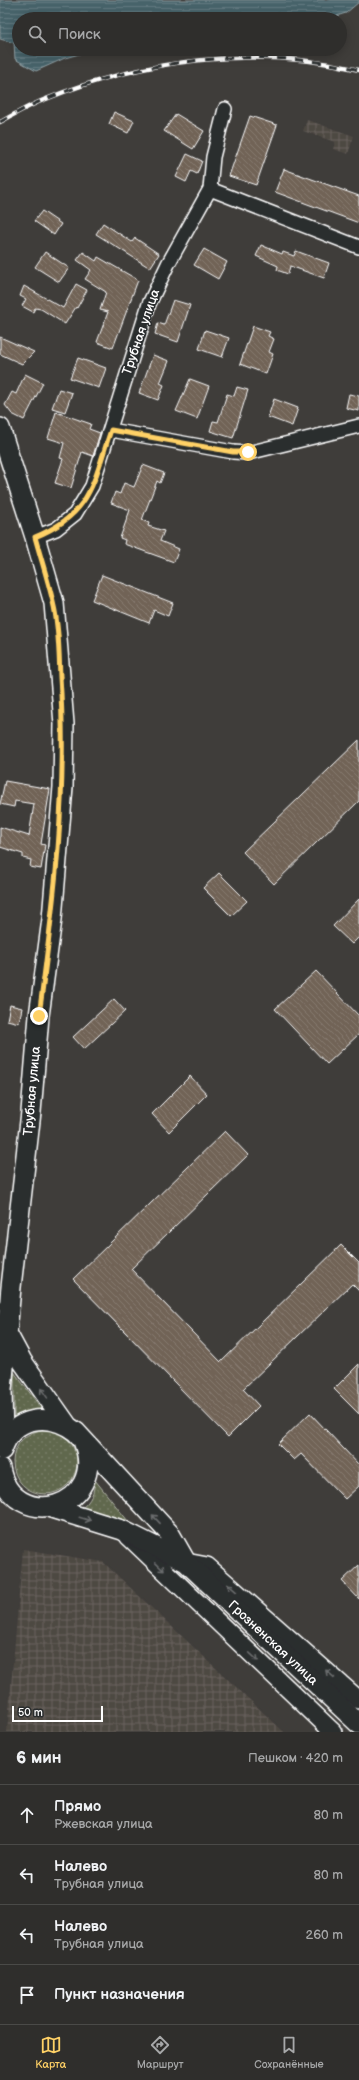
<!DOCTYPE html>
<html lang="ru">
<head>
<meta charset="utf-8">
<style>
  body { margin:0; font-family:"Balsamiq Sans",sans-serif; background:#373634; color:#f1f3f6 }
  .scale { position:absolute; left:12px; bottom:10px; width:91px; box-sizing:border-box; padding-left:4px; border:2px solid #fff; border-top:0; font-size:11px; line-height:14px; white-space:nowrap; color:#fff; -webkit-text-stroke:3px #2a2d2e; paint-order:stroke }
  .stop { position:absolute; width:12px; height:12px; margin:-9px; border:3px solid #ffd166; border-radius:50%; background:#fff }
  .stop.end { background:#ffd166; border-color:#fff; box-shadow:0 1px 4px #0008 }
  .list { margin:0; padding:0; list-style:none }
  h2 { display:flex; justify-content:space-between; align-items:center; height:52px; margin:0; padding:0 16px; font-size:17px }
  h2 small { font-size:13px; font-weight:400; color:#a7a8a9 }
  .list li { display:grid; grid-template-columns:26px 1fr auto; gap:12px; align-items:center; box-sizing:border-box; height:60px; padding:0 16px; border-top:1px solid #4a4a48 }
  .list b { display:block; font-size:15px; white-space:nowrap }
  .list p { margin:0; font-size:13px; white-space:nowrap; color:#a7a8a9 }
  .list em { font-size:13px; font-style:normal; color:#a7a8a9 }
  .icon { flex:none; width:22px; height:22px; fill:none; stroke:currentColor; stroke-width:2; stroke-linecap:round; stroke-linejoin:round }
  .map { position:relative; flex:none; width:359px; height:1732px; overflow:hidden }
  .search { position:absolute; background:#2f2e2c; box-shadow:0 2px 10px #0003; left:12px; right:12px; top:12px; height:44px; display:flex; align-items:center; gap:10px; box-sizing:border-box; padding:0 14px; border-radius:22px; color:#a7a8a9; font-size:15px }
  .sheet { height:292px; background:#2f2e2c }
  nav { display:flex; justify-content:space-around; align-items:center; box-sizing:border-box; height:56px; border-top:1px solid #4a4a48; background:#2f2e2c; font-size:11px; color:#a7a8a9 }
  nav a { display:grid; justify-items:center; gap:2px }
  nav .on { color:#ffd166 }
  .map>svg:first-child { display:block }
</style>
</head>
<body>
<div class="map">
<svg width="359" height="1732" viewBox="0 0 359 1732">
  <defs>
    <pattern id="industrial-grid" width="8" height="8" patternUnits="userSpaceOnUse"><rect width="8" height="8" fill="#4e4843"/><path d="M0 4h8M4 0v8" fill="none" stroke="#69635f"/></pattern>
    <pattern id="grass-dots" width="8" height="8" patternUnits="userSpaceOnUse"><rect width="8" height="8" fill="#61674d"/><path d="M2 2h.1M6 6h.1" fill="none" stroke="#797e68" stroke-width="1.8" stroke-linecap="round"/></pattern>
    <pattern id="water-rules" width="6" height="5" patternUnits="userSpaceOnUse"><rect width="6" height="5" fill="#47636b"/><path d="M0 2.5h6" fill="none" stroke="#637a81"/></pattern>
    <pattern id="building-back-hatch" width="6" height="6" patternUnits="userSpaceOnUse"><rect width="6" height="6" fill="#716357"/><path d="M-1 5l2 2M0 0l6 6M5-1l2 2" fill="none" stroke="#867a70"/></pattern>
  </defs>
  <rect width="100%" height="100%" fill="#3f3d3a"/>
  <filter id="ink" filterUnits="userSpaceOnUse"><feTurbulence type="fractalNoise" baseFrequency=".025" numOctaves="2"/><feDisplacementMap in="SourceGraphic" scale="8" xChannelSelector="R" yChannelSelector="G"/><feConvolveMatrix kernelMatrix="1 2 1 2 8 2 1 2 1" color-interpolation-filters="sRGB"/></filter>
  <g filter="url(#ink)">
    <path fill="url(#industrial-grid)" d="M307,120L354,136L348,154L333,149L335,142L303,131Z
      M23,1549L103,1562L284,1732H7Z"/>
    <path fill="url(#grass-dots)" stroke="#b0b3a6" d="M14,1372L45,1413L14,1423Z
      M13 1462a32 32 0 1 1 64 0a32 32 0 1 1-64 0Z
      M95,1480L132,1526L81,1509C91,1501 94,1493 95,1480Z"/>
    <path fill="url(#water-rules)" stroke="#91a1a6" d="M0,0H359V2L346,13L327,19H19V49H97L65,58L36,71L15,59L14,43L0,39Z"/>
    <path fill="url(#building-back-hatch)" stroke="#fff" d="M114,112L134,121L128,133L109,124Z
      M176,114L204,131L193,149L164,131Z
      M250,116L277,125L256,185L229,176Z
      M187,154L202,161L197,174L191,171L186,182L176,177Z
      M284,169L359,196V223L275,192Z
      M42,211L61,224L54,235L34,221Z
      M103,223L132,242L135,238L159,254L150,268L96,234Z
      M261,245L282,254L283,252L294,256L296,251L329,263L324,278L290,266L288,274L277,270L278,266L256,256Z
      M204,249L227,262L218,279L194,265Z
      M45,252L69,268L59,282L35,267Z
      M83,252L96,261L98,257L138,280L113,348L97,342L108,312L100,310L106,292L85,279L91,270L77,260Z
      M76,284L87,290L77,308L76,307L65,324L41,309L35,308L33,312L22,306L26,299L20,296L24,286L63,308Z
      M173,300L190,305L178,342L155,334L158,323L164,325Z
      M253,326L270,332L268,336L274,339L269,352L273,354L266,374L240,364Z
      M205,330L229,338L222,357L199,349Z
      M0,337L34,352L22,364L0,354Z
      M153,355L169,361L160,383L164,385L158,400L139,393Z
      M78,358L106,368L99,388L70,378Z
      M25,374L43,383L24,420L12,414L5,405L12,392L16,394Z
      M190,379L209,386L197,419L176,411Z
      M237,387L248,390L233,438L210,431L213,421L218,422L227,394L234,396Z
      M59,389L72,393L65,412L52,408Z
      M349,394L359,396V411L346,408Z
      M274,399L298,408L292,426L268,417Z
      M56,412L91,424L89,429L100,433L93,456L82,452L71,488L55,483L63,459L60,458L64,443L48,438Z
      M143,465L164,473L160,483L157,481L142,520L149,523L148,526L164,531L160,541L179,549L174,562L124,544L125,540L120,538L130,510L111,503L115,492L120,494L124,483L134,487Z
      M102,575L173,603L168,616L154,610L149,623L92,600Z
      M359,740V801L274,884L243,852Z
      M5,781L50,789L41,844L45,845L41,869L30,867L31,860L23,858V854L0,847V827L29,836L34,804L15,801L14,807L0,804Z
      M219,873L247,901L231,916L203,888Z
      M359,899V937L352,944L333,926Z
      M316,971L359,1016V1034L327,1064L275,1009Z
      M114,999L125,1011L84,1049L73,1037Z
      M10,1005L22,1008L19,1023L7,1020Z
      M190,1076L207,1094L169,1132L152,1114Z
      M225,1131L248,1155L131,1269L221,1362L341,1245L359,1263V1291L352,1284L243,1389L259,1406L228,1437L73,1279Z
      M359,1364V1414L334,1389Z
      M310,1413L359,1465V1486L345,1499L301,1454L294,1460L278,1444Z
      M359,1565V1599L342,1581Z"/>
    <g fill="none" stroke-linecap="round" stroke-linejoin="round">
      <g stroke="#fff" stroke-width="16">
        <path id="minor" d="M210,189L359,247
          M111,430L233,452L248,453L359,426
          M35,537L56,529L75,514L92,486L149,304L168,264L210,189L213,157L225,109"/>
      </g>
      <g stroke="#fff" stroke-width="20">
        <path id="tertiary" d="M128,1536L333,1732
          M186,1562L207,1566L359,1700"/>
      </g>
      <g stroke="#fff" stroke-width="22">
        <path id="secondary" d="M0,428L35,537L54,603L64,724L63,787L52,919L39,1016L31,1112L11,1287L2,1390L3,1445
          M8,1335L22,1361L67,1425
          M2,1450C13,1415 50,1412 76,1432L170,1534L186,1562
          M0,1468C12,1535 110,1508 83,1441
          M48,1507L122,1530L186,1562L359,1724"/>
      </g>
      <use href="#minor" stroke="#2a2d2e" stroke-width="13"/>
      <use href="#tertiary" stroke="#2a2d2e" stroke-width="17"/>
      <use href="#secondary" stroke="#2a2d2e" stroke-width="19"/>
      <g stroke="#fff" stroke-width="4.5">
        <path id="rail" d="M0,122C15,114 30,105 46,99C144,59 256,45 359,70"/>
      </g>
      <use href="#rail" stroke="#2a2d2e" stroke-width="3" stroke-dasharray="9" stroke-linecap="butt"/>
    </g>
    <defs><path id="oneway-shaft" d="M-6 0H5M1.5-3L5.5 0L1.5 3" fill="none" stroke-width="1.6" stroke-linecap="round" stroke-linejoin="round"/></defs>
    <g stroke="#6a6c6d">
      <use href="#oneway-shaft" transform="translate(44 1393) rotate(-125)"/>
      <use href="#oneway-shaft" transform="translate(85 1519) rotate(17)"/>
      <use href="#oneway-shaft" transform="translate(156 1519) rotate(-133)"/>
      <use href="#oneway-shaft" transform="translate(160 1567) rotate(44)"/>
      <use href="#oneway-shaft" transform="translate(232 1588) rotate(-139)"/>
      <use href="#oneway-shaft" transform="translate(254 1657) rotate(43)"/>
      <use href="#oneway-shaft" transform="translate(330 1674) rotate(-139)"/>
    </g>
  </g>
  <g fill="none" stroke-linecap="round" stroke-linejoin="round" filter="url(#ink)">
    <path stroke="#ffd166" stroke-width="5" d="M39,1016C54,903 68,791 60,677C59,653 59,626 53,602C48,580 41,559 35,537C92,514 93,482 111,430L233,452H248"/>
  </g>
  <g text-anchor="middle" dominant-baseline="central" stroke-width="3" stroke-linejoin="round" paint-order="stroke">
    <g font-size="13" fill="#fff" stroke="#2a2d2e">
      <text transform="translate(141 332) rotate(-71)">Трубная улица</text>
      <text transform="translate(32 1091) rotate(-85)">Трубная улица</text>
      <text transform="translate(273 1643) rotate(43)">Грозненская улица</text>
    </g>
  </g>
</svg>
<div class="scale">50 m</div>
<div class="stop" style="left:248px;top:452px"></div>
<div class="stop end" style="left:39px;top:1016px"></div>
<div class="search"><svg class="icon" aria-label="search" viewBox="0 0 24 24"><circle cx="10" cy="10" r="6"/><path d="M15 15l6 6"/></svg>Поиск</div>
</div>
<section class="sheet">
<h2>6 мин<small>Пешком · 420 m</small></h2>
<ul class="list">
<li><svg class="icon" aria-label="ahead" viewBox="0 0 24 24"><path d="M12 20V5M6 11l6-6 6 6"/></svg><div><b>Прямо</b><p>Ржевская улица</p></div><em>80 m</em></li>
<li><svg class="icon" aria-label="left" viewBox="0 0 24 24"><path d="M17 20v-9H6M10 6l-5 5 5 5"/></svg><div><b>Налево</b><p>Трубная улица</p></div><em>80 m</em></li>
<li><svg class="icon" aria-label="left" viewBox="0 0 24 24"><path d="M17 20v-9H6M10 6l-5 5 5 5"/></svg><div><b>Налево</b><p>Трубная улица</p></div><em>260 m</em></li>
<li><svg class="icon" aria-label="arrive" viewBox="0 0 24 24"><path d="M6 21V4h12l-3 4 3 4H6"/></svg><div><b>Пункт назначения</b></div></li>
</ul>
</section>
<nav>
<a class="on"><svg class="icon" aria-label="map" viewBox="0 0 24 24"><path d="M3 6l6-2 6 2 6-2v14l-6 2-6-2-6 2zM9 4v14M15 6v14"/></svg>Карта</a>
<a><svg class="icon" aria-label="directions" viewBox="0 0 24 24"><path d="M12 3l9 9-9 9-9-9zM9 14v-3h6M13 9l2 2-2 2"/></svg>Маршрут</a>
<a><svg class="icon" aria-label="saved" viewBox="0 0 24 24"><path d="M7 4h10v16l-5-4-5 4z"/></svg>Сохранённые</a>
</nav>
</body>
</html>
